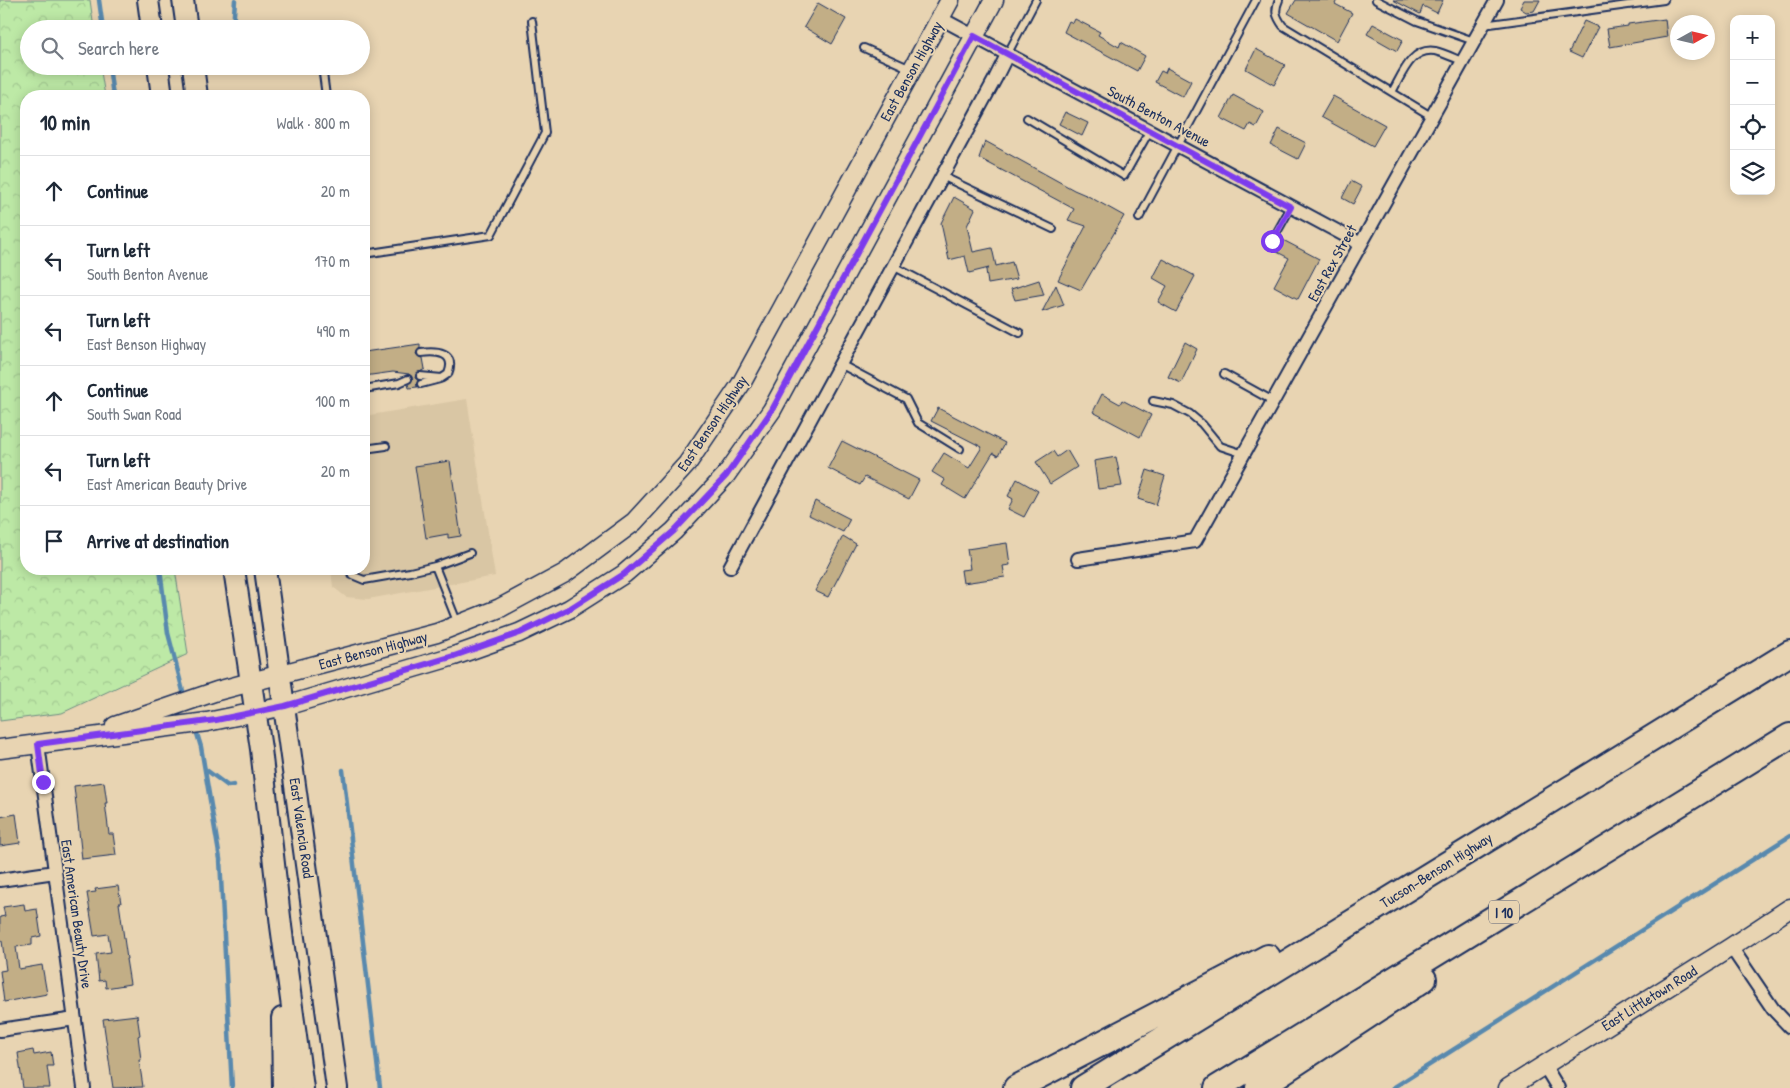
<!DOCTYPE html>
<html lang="en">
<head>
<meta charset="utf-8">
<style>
  body { margin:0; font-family:"Patrick Hand",sans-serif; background:#f2f2f3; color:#1f2937 }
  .controls { position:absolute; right:15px; top:15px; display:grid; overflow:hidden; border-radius:10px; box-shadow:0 2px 12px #0003 }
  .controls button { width:45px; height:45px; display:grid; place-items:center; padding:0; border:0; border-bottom:1px solid #e0e1e3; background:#fff; color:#1f2937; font:25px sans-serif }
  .compass { position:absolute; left:1670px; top:15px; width:45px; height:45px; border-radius:50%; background:#fff; box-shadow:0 2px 12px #0003; rotate:82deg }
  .stop { position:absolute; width:15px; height:15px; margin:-11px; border:4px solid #7c3aed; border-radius:50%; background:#fff }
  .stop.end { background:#7c3aed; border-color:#fff; box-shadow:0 1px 5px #0008 }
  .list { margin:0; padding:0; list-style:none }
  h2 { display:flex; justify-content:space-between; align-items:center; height:65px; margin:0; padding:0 20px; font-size:21px }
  h2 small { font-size:16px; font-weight:400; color:#747a83 }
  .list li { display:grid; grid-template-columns:32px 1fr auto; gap:15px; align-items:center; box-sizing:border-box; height:70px; padding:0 20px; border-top:1px solid #e0e1e3 }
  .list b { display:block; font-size:19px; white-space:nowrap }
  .list p { margin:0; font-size:16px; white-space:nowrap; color:#747a83 }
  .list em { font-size:16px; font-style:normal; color:#747a83 }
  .icon { flex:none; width:28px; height:28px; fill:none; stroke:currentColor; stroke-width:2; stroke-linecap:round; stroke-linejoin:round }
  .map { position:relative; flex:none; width:1790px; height:1088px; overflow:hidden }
  .search { position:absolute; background:#fff; box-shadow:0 2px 12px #0003; left:20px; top:20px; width:350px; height:55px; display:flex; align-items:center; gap:12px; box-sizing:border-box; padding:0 18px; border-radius:28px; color:#747a83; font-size:19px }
  .panel { position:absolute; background:#fff; box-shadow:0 2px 12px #0003; left:20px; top:90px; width:350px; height:485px; border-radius:20px }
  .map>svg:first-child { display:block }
</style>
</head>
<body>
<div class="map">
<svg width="1790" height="1088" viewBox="0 0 1790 1088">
  <defs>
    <pattern id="park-crowns" width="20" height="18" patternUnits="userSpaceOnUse" patternTransform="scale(1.25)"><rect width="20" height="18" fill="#bde9a6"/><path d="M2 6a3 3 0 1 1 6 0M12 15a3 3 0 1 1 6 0" fill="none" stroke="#a2c891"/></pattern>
  </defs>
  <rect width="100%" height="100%" fill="#e8d4b2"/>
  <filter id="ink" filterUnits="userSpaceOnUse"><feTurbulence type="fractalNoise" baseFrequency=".02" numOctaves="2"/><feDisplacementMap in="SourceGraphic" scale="10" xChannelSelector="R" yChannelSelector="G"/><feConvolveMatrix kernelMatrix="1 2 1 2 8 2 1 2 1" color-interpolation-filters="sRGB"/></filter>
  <g filter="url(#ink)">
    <path fill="#d9c6a4" d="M467,399L495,576L368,599L346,597L333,587L331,569H364V416Z"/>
    <path fill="url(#park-crowns)" stroke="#6c8c82" d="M0,0H90L94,29H29V66H100L105,96H26V569H175L188,654L62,713L0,721Z"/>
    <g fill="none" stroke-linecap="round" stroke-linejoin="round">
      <path stroke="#5989ae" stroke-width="4.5" d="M99,0L103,29
        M233,29L235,0
        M109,66L113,96
        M160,569L168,633L185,699
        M195,727L201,747L220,859L232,1088
        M205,769L228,786L234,785
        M343,770L380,1088
        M1393,1088L1790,836"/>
    </g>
    <path fill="#c2ae86" stroke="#1b2f5e" d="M1296,0H1337L1335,4L1352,13L1337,41L1288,13Z
      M1393,0H1443L1437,13L1423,6L1420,14Z
      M1524,0H1540L1534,11L1526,12L1520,8Z
      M818,3L846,19L832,44L804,27Z
      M1075,19L1100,32L1098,35L1119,47L1121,42L1145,56L1137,71L1064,32L1069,21L1073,23Z
      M1665,19L1667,37L1610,47L1607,29L1628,26V24Z
      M1584,21L1598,27L1582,58L1569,52Z
      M1373,24L1403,40L1397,51L1367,34Z
      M1256,49L1285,65L1274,85L1246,69Z
      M1167,68L1191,81L1183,97L1155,82L1161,71L1165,73Z
      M1233,95L1264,112L1256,127L1250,124L1246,131L1221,118Z
      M1333,96L1385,125L1373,146L1321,117Z
      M1065,112L1088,123L1082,136L1059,124Z
      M1279,129L1306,143L1298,159L1271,145Z
      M985,141L1074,190L1088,196L1124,216L1081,290L1058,280L1086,226L1068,220L1074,209L979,158Z
      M1351,181L1362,187L1353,204L1342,198Z
      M954,197L975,209L967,226L973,252L992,248L996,266L1012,262L1017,279L988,284L986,270L989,268L969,273L965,256L949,260L941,223Z
      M1283,240L1319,259L1298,299L1274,286L1289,258L1277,252Z
      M1163,259L1195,276L1176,312L1158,302L1167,286L1153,278Z
      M1039,280L1044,295L1015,300L1011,289Z
      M1056,285L1064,305L1042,312Z
      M1185,342L1197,349L1181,383L1168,377Z
      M420,344V348L417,351L416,354L419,357L423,358L425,369L416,374L415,378L418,380L417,387L409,388L408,384L413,379L409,374L393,372L364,376V352Z
      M1102,394L1120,404L1122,400L1151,415L1140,437L1093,412Z
      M938,408L1005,443L998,456L993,453L965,499L942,485L945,480L932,472L944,453L969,468L982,447L931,421Z
      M842,441L919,480L909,499L865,477L860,485L828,468Z
      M1067,450L1077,467L1050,484L1036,462L1053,451L1057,457Z
      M1116,457L1122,486L1098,489L1094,461Z
      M450,461L461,536L448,538V534L426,538L415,466Z
      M1147,470L1165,476L1156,505L1138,499Z
      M1017,479L1038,491L1024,517L1008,509L1013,499L1008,496Z
      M815,501L850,519L843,532L809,515Z
      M843,536L856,544L828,597L815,591Z
      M1007,543L1010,565L1003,566L1005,577L963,583L961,570L970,569L967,549Z
      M104,782L107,803H105L109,834H113L116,855L82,859L74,786Z
      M16,814L20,843L0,846V817Z
      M118,886L121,903H119L127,959H126L130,984L106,988L105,980L99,981L96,954L111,952L108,934L94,936L87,893L96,892L95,889Z
      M24,904L25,911L37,909L41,936L32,938V945L16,947L19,969L42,965L47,994L4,1002L0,971L6,970L2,941H0V917L5,916L3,907Z
      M137,1015L140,1035L138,1036L141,1060H139L143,1087L113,1088L103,1019Z
      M33,1050L34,1055L51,1052L53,1066H47L50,1088H23L18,1053Z"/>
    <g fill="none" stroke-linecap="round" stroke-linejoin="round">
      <g stroke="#1b2f5e" stroke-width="10">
        <path id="lane" d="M1279,0C1274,11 1276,16 1283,26L1431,116
          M1376,0L1417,21L1474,41
          M1483,25L1664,0
          M302,29L316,27V29
          M864,48L911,69
          M1008,53L1036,0
          M322,66L326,96
          M1392,92C1402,75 1411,47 1435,51C1444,53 1454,58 1462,61
          M1027,118L1124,176L1150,130
          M942,176L1053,229
          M1139,218L1256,0
          M1272,241L1291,207
          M364,254L491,235L545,133L532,21
          M893,266L1020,333
          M840,364L906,399L918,423L960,449
          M1224,374L1273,401
          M420,376L442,378L448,374C457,352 436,351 421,353
          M421,384L440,379
          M364,389L399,383L408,379
          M1153,401L1173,405L1190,414L1202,424L1220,446L1244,454
          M364,449L386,446
          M435,566L458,624
          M349,569L352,575L364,580L410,572L435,566L470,553"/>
      </g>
      <g stroke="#1b2f5e" stroke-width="16">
        <path id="street" d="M940,18L1361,244
          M1078,559L1195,541L1497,0
          M730,567L995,79L1008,53
          M38,744L84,1088
          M0,880L55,872
          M1731,947L1773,1009L1790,1027
          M0,1030L75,1019
          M1544,1065L1558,1088"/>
      </g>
      <g stroke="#1b2f5e" stroke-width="21">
        <path id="secondary" d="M115,726L217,691L437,633L500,608L565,573L634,522L687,464L741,384L950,0
          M0,749L207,722L285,706L454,656L519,633L569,609L624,574L674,531L726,475L772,410L994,0
          M1508,1088L1731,947L1790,908"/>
      </g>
      <g stroke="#1b2f5e" stroke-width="24">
        <path id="primary" d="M148,0L152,29
          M183,0L187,29
          M158,66L162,96
          M193,66L197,96
          M234,569L261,749L281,926L303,1088
          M265,569L337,1088
          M282,1018L283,1088"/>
      </g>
      <g stroke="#1b2f5e" stroke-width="28">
        <path id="highway" d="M1016,1088L1268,957
          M1083,1088L1790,653
          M1217,1088L1790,736
          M1258,1088L1424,979"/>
      </g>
      <use href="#lane" stroke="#e8d4b2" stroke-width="6"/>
      <use href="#street" stroke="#e8d4b2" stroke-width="12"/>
      <use href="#secondary" stroke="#e8d4b2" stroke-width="18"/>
      <use href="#primary" stroke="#e8d4b2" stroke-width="20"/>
      <use href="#highway" stroke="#e8d4b2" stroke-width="24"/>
    </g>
  </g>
  <g fill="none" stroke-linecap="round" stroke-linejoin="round" filter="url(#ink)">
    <path stroke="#7c3aed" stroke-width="6" d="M43,782L38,744L216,720L285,706L454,656L520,633L569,609L624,574L674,531L726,476L772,410L974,36L1291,207L1272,241"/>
  </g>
  <g text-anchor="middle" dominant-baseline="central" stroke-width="4" stroke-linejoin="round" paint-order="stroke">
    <rect fill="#e8d4b2" stroke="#586077" stroke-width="1" x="1489" y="900.5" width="30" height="23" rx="4"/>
    <g font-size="14" font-weight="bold" fill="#1b2f5e">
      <text x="1504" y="912">I 10</text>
    </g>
    <g font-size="15" fill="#1b2f5e" stroke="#e8d4b2">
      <text transform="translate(911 71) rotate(-61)">East Benson Highway</text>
      <text transform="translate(1159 116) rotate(28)">South Benton Avenue</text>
      <text transform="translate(1332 263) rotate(-61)">East Rex Street</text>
      <text transform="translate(712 423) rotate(-56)">East Benson Highway</text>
      <text transform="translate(373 650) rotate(-15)">East Benson Highway</text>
      <text transform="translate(302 828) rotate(82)">East Valencia Road</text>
      <text transform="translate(1436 870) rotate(-32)">Tucson–Benson Highway</text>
      <text transform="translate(77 914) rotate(82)">East American Beauty Drive</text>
      <text transform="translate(1649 998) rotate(-32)">East Littletown Road</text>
    </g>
  </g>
</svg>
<div class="controls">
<button>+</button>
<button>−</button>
<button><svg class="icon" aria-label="locate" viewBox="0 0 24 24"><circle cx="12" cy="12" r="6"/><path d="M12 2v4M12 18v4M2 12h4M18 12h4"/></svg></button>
<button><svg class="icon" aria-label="layers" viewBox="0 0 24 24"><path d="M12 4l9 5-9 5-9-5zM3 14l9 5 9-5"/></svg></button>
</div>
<svg class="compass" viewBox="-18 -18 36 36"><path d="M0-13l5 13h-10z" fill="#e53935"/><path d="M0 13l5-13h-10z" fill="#747a83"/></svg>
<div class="stop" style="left:1272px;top:241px"></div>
<div class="stop end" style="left:43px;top:782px"></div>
<div class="search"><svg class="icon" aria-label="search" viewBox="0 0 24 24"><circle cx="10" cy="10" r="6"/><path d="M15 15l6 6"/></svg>Search here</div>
<section class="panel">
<h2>10 min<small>Walk · 800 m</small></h2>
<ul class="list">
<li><svg class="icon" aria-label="ahead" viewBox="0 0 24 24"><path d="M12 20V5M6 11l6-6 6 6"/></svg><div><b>Continue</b></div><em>20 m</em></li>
<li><svg class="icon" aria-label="left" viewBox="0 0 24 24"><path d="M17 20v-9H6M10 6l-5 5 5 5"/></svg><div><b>Turn left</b><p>South Benton Avenue</p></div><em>170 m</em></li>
<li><svg class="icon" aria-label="left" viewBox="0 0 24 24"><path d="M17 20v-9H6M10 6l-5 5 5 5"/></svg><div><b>Turn left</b><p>East Benson Highway</p></div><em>490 m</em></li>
<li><svg class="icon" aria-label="ahead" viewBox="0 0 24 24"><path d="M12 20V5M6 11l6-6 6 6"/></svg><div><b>Continue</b><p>South Swan Road</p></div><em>100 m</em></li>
<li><svg class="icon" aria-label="left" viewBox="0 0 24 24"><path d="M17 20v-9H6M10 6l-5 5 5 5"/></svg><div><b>Turn left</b><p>East American Beauty Drive</p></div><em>20 m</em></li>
<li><svg class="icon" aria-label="arrive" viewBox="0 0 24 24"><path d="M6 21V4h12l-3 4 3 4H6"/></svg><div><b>Arrive at destination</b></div></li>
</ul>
</section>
</div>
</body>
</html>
